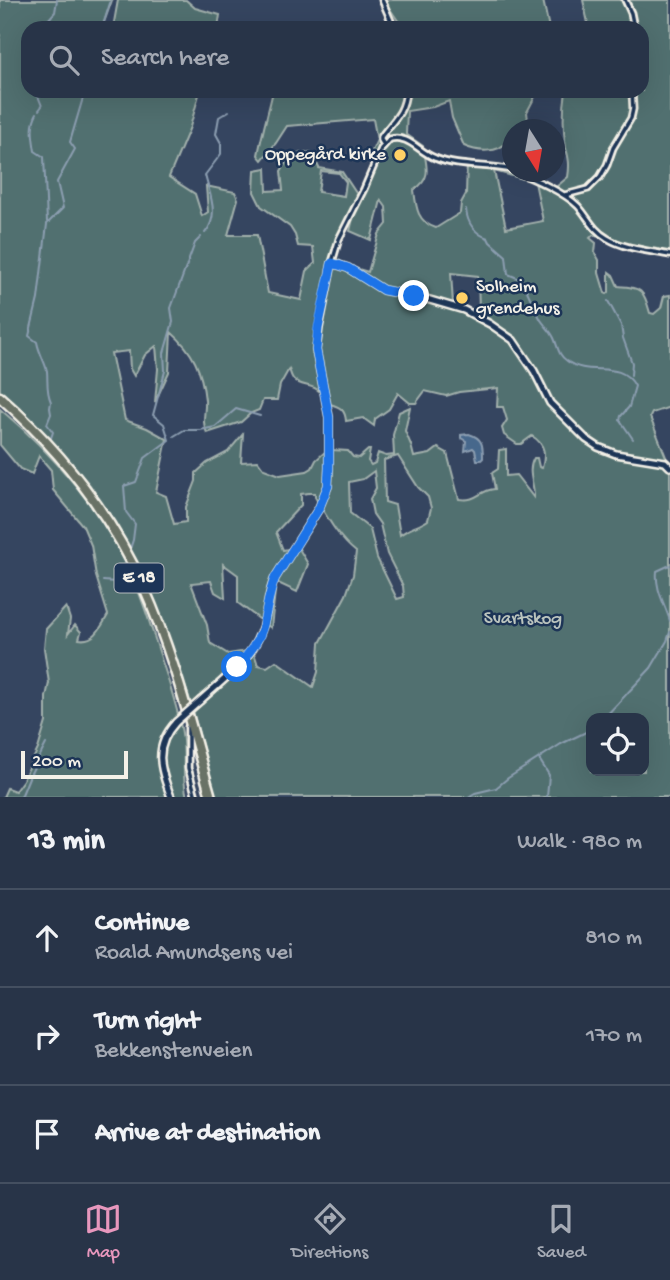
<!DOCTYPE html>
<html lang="en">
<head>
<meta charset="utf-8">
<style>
  body { margin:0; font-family:"Gochi Hand",sans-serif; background:#303c4f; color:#f1f3f6 }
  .controls { position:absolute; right:21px; bottom:21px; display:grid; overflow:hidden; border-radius:14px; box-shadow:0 7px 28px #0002 }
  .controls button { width:63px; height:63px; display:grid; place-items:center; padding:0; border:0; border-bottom:2px solid #444f60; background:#283448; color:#f1f3f6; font:35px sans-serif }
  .compass { position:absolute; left:502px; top:119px; width:63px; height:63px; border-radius:50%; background:#283448; box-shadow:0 7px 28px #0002; rotate:169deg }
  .scale { position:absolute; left:21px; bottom:18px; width:107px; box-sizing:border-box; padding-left:7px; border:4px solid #f4f1e8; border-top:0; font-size:19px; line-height:24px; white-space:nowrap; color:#f4f1e8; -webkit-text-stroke:5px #1d3557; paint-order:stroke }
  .stop { position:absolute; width:21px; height:21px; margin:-16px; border:5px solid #1a73e8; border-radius:50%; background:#fff }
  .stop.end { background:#1a73e8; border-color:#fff; box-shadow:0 2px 7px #0008 }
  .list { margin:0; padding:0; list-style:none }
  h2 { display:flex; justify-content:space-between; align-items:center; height:91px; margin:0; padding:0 28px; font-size:30px }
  h2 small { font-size:23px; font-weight:400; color:#a5aab4 }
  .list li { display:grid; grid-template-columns:46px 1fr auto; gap:21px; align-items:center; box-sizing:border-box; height:98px; padding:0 28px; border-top:2px solid #444f60 }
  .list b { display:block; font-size:26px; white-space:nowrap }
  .list p { margin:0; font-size:23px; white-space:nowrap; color:#a5aab4 }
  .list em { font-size:23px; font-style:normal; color:#a5aab4 }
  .icon { flex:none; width:38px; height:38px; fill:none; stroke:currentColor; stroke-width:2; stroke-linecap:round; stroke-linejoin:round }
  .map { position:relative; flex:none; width:670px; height:797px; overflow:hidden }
  .search { position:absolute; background:#283448; box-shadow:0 7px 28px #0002; left:21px; right:21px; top:21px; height:77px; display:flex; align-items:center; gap:18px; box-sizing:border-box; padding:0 24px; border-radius:21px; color:#a5aab4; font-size:26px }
  .sheet { height:385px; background:#283448 }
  nav { display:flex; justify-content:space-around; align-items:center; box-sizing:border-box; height:98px; border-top:2px solid #444f60; background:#283448; font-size:19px; color:#a5aab4 }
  nav a { display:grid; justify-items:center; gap:4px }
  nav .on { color:#e797bd }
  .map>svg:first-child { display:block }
</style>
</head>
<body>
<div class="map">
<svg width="670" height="797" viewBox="0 0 670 797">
  <rect width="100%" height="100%" fill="#354560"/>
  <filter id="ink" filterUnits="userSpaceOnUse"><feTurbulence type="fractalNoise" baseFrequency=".0143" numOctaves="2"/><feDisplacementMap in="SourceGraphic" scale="14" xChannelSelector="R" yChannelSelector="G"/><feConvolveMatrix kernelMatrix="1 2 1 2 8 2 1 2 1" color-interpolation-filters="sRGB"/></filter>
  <g filter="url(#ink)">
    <path fill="#51706f" stroke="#a2b0ac" stroke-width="2" fill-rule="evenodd" d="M0,0H112L102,28H28V91H200L190,127L169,177L195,194L202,216L208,212L206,186L235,192L238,199L228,235H257L268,293L301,300L307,271L315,263L313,247L298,246L295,235L290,227L261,206L254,192L255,170L266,168L267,191L283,190L281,171L289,158L290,153H312L319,168L342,172L358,196L371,169L372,151L377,140L373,119L287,126L276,143L262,160L258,155C262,133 268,113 273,91H538L527,112L529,129L512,130V142L507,141C499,154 477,152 464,146L452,118L449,101L433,107L407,111L406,134L423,146C426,165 433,178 414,190C416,207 417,222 436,228L460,213L461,203L466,194L467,163L512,167V172C530,172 541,179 556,187L568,177C570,165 569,159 566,148C563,131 563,109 566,91H642V28H589L583,0H670V257C653,253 636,250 620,245C610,242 602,238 593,235L590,238L596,243L595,253L599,260V273L605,293L607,294L609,292V272L613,275L618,286C642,288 643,289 650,313L654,314L661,308L664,296L670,295V407L652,413L650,417L670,467V797H216L189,697L155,603L117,528L90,485L30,419L0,393ZM321,171L339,173L346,182L344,196L318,192ZM494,171L535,182L543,221L506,228ZM381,200L386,207L387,224L379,234L368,272L355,268L336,259L340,241L355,210L350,231L371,240ZM451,273L478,276L479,311L453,304ZM171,332C193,351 202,371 205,400C206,412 201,422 207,433L241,422L251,413L259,410L263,400H277L280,385L289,369C290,372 291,376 293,379C300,387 312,384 319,391C328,399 327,434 327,446L326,451L316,460L312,468L307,471L280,475L264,469L258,461L241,462L243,434L228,452L207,463L196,473V481L186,507V522L174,524L166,496L156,492L167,439L147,428L125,420L111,353L129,351L130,369L134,376L145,355L156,346L158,369L155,402L169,372ZM498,388L497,407H503L507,420L502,428L504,435L517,444H521L532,436C545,444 546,454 542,468L539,467L537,458H534C526,472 535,484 534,498L516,475L506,476V449L499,450L498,469L492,473L495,489C479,490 478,502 459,499L447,453L438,448L430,454L414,457L411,445L405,431L410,407L399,412L393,435L394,455L386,456L378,453L375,463L371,465L368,461L370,450H368L359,458L353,457L348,451L333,450L330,404C341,407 345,410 346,421L363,418L374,426L375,419L389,409L398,393L410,403H416L425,391L446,396L459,392ZM398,456L418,487L428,497L431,508L428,520C418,527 410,527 400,535L395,505L385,502L384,460ZM374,471L376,488L370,499L373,514L380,524L387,554L403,586L404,597L397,599L377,558L370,529L350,513L349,482L363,479ZM309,493H315V497C327,517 338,538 356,552L353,575L346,595L320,643L318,672L313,687L276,661L267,667L258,665L253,650L228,654L210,643L207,625L191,583L211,581L215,592L225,598L223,564L238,575V603L271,628L276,582L297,592L308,564L298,547L283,550L276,532L301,505V494ZM591,718H644V771H591Z
      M118,0H186L195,8L220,15L218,28H113Z
      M386,0H543L549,28H403L388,6Z
      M0,409C54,454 102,511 132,575C144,603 153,632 162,661C170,685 178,709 182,733C186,755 181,776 187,797H3L7,788L15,791L23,780L38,749L46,722V697L49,683L44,648L46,629L66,607L70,619L68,634L75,625L81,632L79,639C95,642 101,627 108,615L96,576L91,545L83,526L53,490L51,470L39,456L32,474L20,469L0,445Z"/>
    <path fill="#46678c" stroke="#8c9eb1" stroke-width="2" d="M469,434C483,438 483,446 483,458L481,460H477L475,450L473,448L465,451L466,441L461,438V435Z"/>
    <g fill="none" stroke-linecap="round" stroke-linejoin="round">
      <path stroke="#8c9eb1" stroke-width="2" d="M41,28L55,12L57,0
        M102,28L111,0
        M36,91L42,106L39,110
        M37,113C30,125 33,138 35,151L44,157L47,222
        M466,209C467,223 475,234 488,238L490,242L506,256L508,274L522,280C528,293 534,307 541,320C545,326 551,331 554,338C558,347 558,355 567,361C589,378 620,358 635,386L629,407L621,416L620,420L633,439
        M205,233C220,215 210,196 205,175L221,154V143L216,134L219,117L229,111
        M608,301L621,325L623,338L632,363L631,375
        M174,436L184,430H200L215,427L236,409L260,416
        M51,438L53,432L47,424L51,414L50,408L51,402C46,391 48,383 47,371C45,362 39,353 37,342L29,336L38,299L47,224L63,208L57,182L75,149L70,142L85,91
        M129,552L133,540L135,524L126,512L124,486L136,482L145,458L169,440L164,424L153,415L165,371L164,353L173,322L171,308L195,243L201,237
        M670,565L657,571C655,590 665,604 670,621
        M103,581L116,582L122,573L126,562
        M604,718L651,668L667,641L670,632
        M539,759L549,775L547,797
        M21,797L30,775L46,744
        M468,797L475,793L496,788L508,778L561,744L584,733L591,728"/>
      <g stroke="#f4f1e8" stroke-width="9">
        <path id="street" d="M382,0L394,28
          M625,0L631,13L634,28
          M384,145L381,140V137C393,120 404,114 406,91
          M516,172C533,178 565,193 578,206C588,217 593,230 607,238C625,249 650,251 670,255
          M565,195L588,189L600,177L607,165L613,148L631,118L633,109L632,91
          M332,262L339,239L364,189L381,149L390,139C408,134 419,152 435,158C459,168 487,164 512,170
          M188,727V768L196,797"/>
      </g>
      <g stroke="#f4f1e8" stroke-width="10">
        <path id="secondary" d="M201,700C223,680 251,660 261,631C268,614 267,595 275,578L319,508L328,486L329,468V417L316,350L319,328L332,263L348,268L383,290L423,298L464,310L490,324L513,340L534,371L550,403L586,439L598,447L616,454L665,462L670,467
          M171,797C160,769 153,747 176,722"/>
      </g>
      <g stroke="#f4f1e8" stroke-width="13">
        <path id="highway" d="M0,397C61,451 111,514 144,588C174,655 191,727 211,797"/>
      </g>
      <use href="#street" stroke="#1d3557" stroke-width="3.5"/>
      <use href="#secondary" stroke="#1d3557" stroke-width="5"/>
      <use href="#highway" stroke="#697266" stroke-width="8"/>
      <g stroke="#f4f1e8" stroke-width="10" stroke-linecap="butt">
        <path id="secondary-bridge" d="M176,722L201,700"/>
      </g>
      <use href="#secondary-bridge" stroke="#1d3557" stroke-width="5"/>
    </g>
  </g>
  <g fill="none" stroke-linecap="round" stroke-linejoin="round" filter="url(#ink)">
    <path stroke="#1a73e8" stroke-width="9" d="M237,667C247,656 258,643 262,629C267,612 268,595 275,578L319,508L328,486L329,468V417L316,350L318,328L332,263L348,268L383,290L414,296"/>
  </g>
  <g fill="#ffd166" stroke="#1d3557" stroke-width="2.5">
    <circle cx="400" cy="155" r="7"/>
    <circle cx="462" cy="298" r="7"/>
  </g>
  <g text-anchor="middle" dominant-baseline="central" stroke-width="5" stroke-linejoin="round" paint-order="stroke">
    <rect fill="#1d3557" stroke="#b4b9bc" stroke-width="2" x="114.5" y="563.5" width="49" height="29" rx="5"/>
    <g font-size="18" font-weight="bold" fill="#f4f1e8">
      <text x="139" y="578">E 18</text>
    </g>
    <g font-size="19" fill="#f4f1e8" stroke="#1d3557" text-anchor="end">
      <text x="386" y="155">Oppegård kirke</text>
      <text x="476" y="287" text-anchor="start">Solheim<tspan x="476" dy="22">grendehus</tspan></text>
    </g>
    <g font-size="19" fill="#bbc4be" stroke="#1d3557">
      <text x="523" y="619">Svartskog</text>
    </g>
  </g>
</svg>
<div class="controls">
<button><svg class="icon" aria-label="locate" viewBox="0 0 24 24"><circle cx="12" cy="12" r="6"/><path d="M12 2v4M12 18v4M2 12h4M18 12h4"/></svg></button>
</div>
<svg class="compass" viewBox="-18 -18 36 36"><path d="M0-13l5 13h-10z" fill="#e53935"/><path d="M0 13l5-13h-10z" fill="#a5aab4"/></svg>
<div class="scale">200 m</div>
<div class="stop" style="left:237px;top:667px"></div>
<div class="stop end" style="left:414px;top:296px"></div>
<div class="search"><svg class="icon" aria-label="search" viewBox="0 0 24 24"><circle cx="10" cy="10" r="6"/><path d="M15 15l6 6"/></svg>Search here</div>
</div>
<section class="sheet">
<h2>13 min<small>Walk · 980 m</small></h2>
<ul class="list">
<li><svg class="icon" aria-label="ahead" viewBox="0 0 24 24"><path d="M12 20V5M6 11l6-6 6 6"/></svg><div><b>Continue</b><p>Roald Amundsens vei</p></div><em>810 m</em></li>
<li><svg class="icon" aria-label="right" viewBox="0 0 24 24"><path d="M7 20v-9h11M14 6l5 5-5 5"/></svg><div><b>Turn right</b><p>Bekkenstenveien</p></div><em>170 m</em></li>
<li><svg class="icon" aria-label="arrive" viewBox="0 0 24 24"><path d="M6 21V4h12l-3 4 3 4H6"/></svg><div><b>Arrive at destination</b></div></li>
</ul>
</section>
<nav>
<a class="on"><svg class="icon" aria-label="map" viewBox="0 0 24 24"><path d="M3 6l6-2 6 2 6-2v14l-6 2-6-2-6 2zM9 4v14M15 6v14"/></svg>Map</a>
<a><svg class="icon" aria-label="directions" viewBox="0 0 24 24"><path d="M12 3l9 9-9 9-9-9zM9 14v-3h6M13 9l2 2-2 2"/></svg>Directions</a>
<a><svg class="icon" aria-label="saved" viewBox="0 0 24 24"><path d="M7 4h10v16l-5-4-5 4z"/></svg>Saved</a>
</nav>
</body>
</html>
